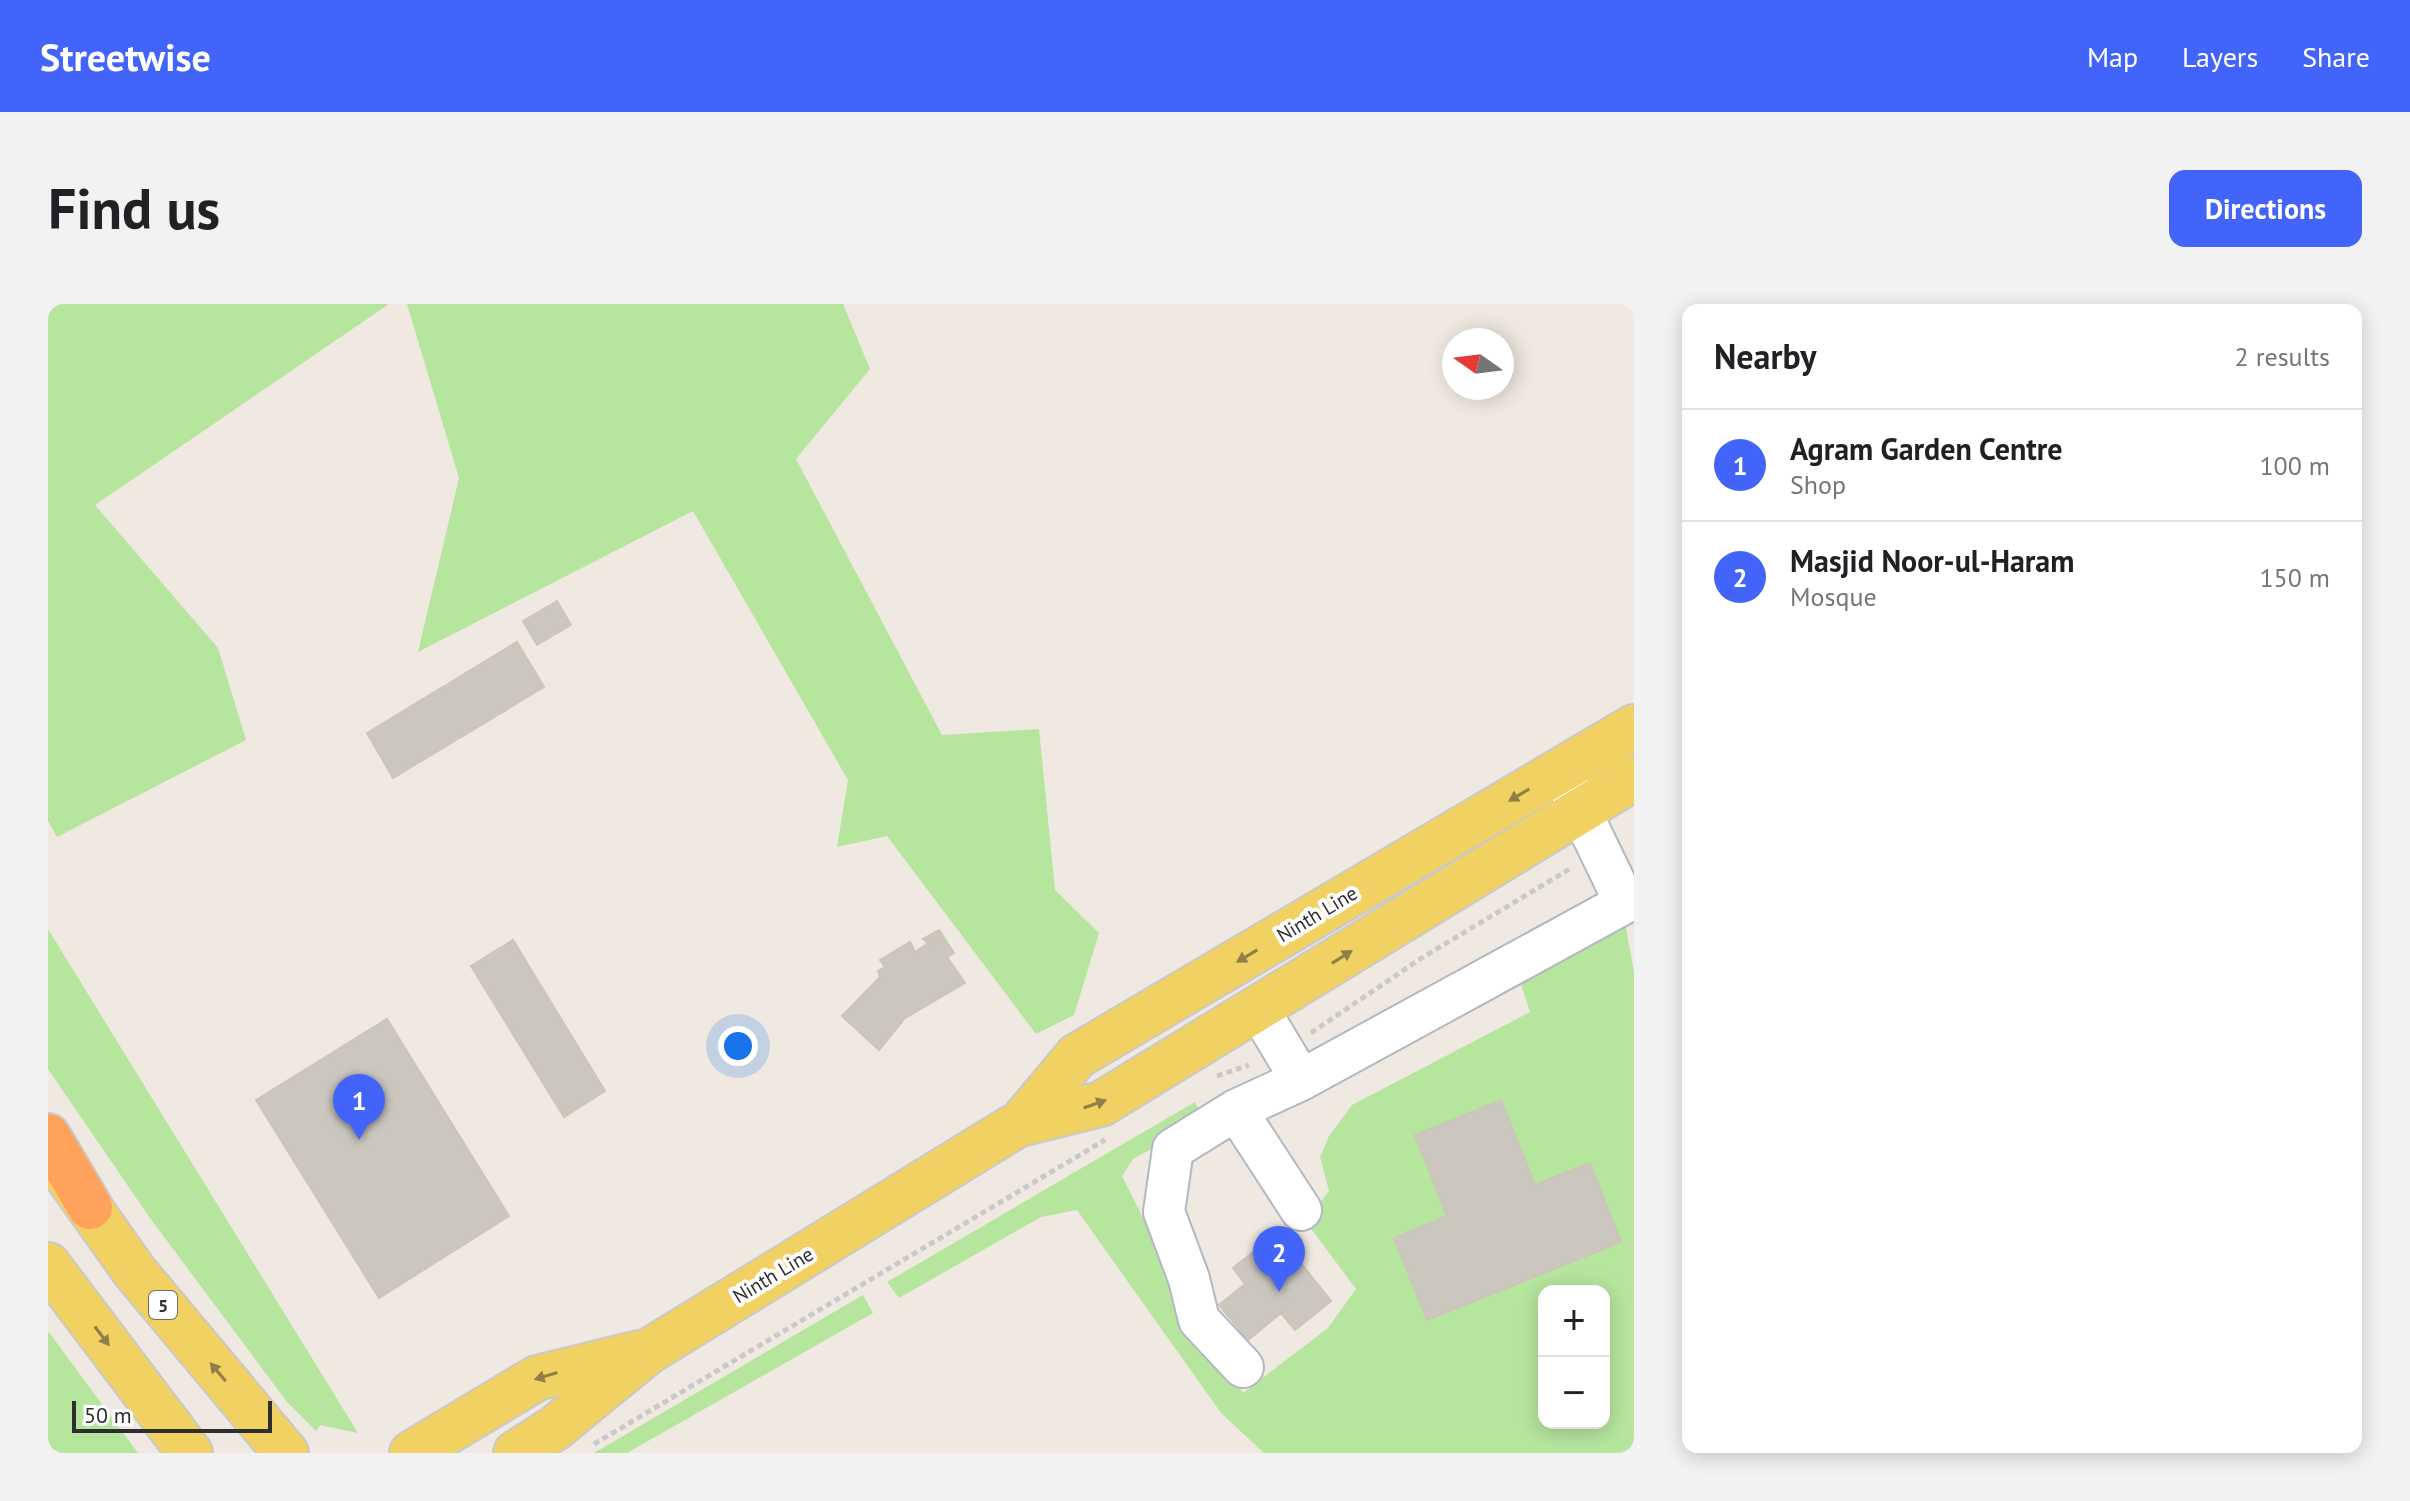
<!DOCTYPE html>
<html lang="en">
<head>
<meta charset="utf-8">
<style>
  body { margin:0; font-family:"PT Sans",sans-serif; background:#f2f2f2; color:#202124 }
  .controls { position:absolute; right:24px; bottom:24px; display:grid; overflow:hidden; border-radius:16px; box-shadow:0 4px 20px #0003 }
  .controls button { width:72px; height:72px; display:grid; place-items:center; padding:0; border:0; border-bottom:2px solid #e0e0e0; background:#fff; color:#202124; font:40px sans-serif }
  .compass { position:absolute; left:1394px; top:24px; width:72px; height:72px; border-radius:50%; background:#fff; box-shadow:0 4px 20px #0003; rotate:284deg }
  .scale { position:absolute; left:24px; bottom:20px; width:200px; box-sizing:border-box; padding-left:8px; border:4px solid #2e2e2e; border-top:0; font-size:22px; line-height:28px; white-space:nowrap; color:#2e2e2e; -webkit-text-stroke:6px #fff; paint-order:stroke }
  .you { position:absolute; left:690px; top:742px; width:28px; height:28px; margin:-20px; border:6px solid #fff; border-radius:50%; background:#1a73e8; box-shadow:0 0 0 12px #1a73e833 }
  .badge { display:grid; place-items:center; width:52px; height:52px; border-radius:50%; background:#4264fb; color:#fff; font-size:26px; font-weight:700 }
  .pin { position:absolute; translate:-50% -66px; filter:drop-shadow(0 2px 4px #0008) }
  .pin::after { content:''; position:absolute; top:42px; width:28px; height:24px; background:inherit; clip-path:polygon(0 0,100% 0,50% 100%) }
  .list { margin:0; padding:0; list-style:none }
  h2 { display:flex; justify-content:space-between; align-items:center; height:104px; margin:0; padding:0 32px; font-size:34px }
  h2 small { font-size:26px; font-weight:400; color:#757577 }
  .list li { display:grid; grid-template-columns:52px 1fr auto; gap:24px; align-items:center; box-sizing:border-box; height:112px; padding:0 32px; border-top:2px solid #e0e0e0 }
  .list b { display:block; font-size:30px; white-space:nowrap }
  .list p { margin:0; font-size:26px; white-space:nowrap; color:#757577 }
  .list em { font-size:26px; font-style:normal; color:#757577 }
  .map { position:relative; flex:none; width:1586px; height:1149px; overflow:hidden; border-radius:16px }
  header { display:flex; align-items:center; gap:48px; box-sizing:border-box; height:112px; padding:0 40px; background:#4264fb; color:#fff }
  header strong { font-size:38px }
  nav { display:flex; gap:44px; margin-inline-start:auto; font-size:28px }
  .intro { display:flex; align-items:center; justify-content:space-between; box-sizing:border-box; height:192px; padding:0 48px }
  h1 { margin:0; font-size:56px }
  .button { padding:20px 36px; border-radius:16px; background:#4264fb; color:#fff; font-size:28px; font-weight:700 }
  main { display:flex; gap:48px; padding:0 48px }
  aside { flex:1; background:#fff; border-radius:16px; box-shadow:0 4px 20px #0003 }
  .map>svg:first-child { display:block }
</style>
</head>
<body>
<header>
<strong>Streetwise</strong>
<nav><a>Map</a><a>Layers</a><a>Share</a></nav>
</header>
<div class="intro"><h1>Find us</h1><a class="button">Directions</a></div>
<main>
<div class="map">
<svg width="1586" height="1149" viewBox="0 0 1586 1149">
  <rect width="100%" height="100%" fill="#efe9e1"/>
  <path fill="#b6e59e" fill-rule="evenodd" d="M0,0H341L47,201L170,344L198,436L9,533L0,517Z
    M359,0H795L822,65L748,155L894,431L991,425L1007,586L1051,629L1026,711L988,730L839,532L789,543L800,476L645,207L370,348L411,174Z
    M1577,619L1586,668V1149H1216L1173,1109L1029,906L993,913L851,994L839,978L1147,798L1156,816L1085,855L1074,872L1132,988L1195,1089L1280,1024L1308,985L1258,918L1281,887L1272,853L1281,832L1304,801L1482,708L1471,674ZM1496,987H1556V1119H1496Z
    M0,625L310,1129L272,1121L268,1127L239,1098L102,914L0,765Z
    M815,991L825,1009L579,1149H546Z
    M0,1027L90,1149H0Z"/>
  <path fill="#cbc7bf" stroke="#cbc5ba" stroke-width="2" d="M509,297L523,321L489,341L475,317Z
    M469,338L496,383L345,474L319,429Z
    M891,626L906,649L899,653L917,679L857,714L831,746L794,712L832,673L830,667L837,663L832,656L862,638L867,648L880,639L875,635Z
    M465,636L557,787L516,813L423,662Z
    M339,715L461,912L331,994L208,796Z
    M1453,796L1487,881L1542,859L1573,938L1379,1016L1346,934L1399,912L1367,831Z
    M1229,929L1283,997L1247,1026L1233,1009L1200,1036L1171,1001L1197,980L1185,964Z"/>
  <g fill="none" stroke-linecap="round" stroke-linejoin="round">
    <g stroke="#b4b7c1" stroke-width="44">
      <path id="minor" d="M1210,704L1253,776L1577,599L1518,477
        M1188,806L1253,906
        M1195,1063L1151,1016L1141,975L1116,908L1125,845L1188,806L1253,776"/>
    </g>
    <g stroke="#c9c9c9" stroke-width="48">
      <path id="major" d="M972,820L1029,752L1586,423
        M19,872L87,968L238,1149
        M0,961L142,1149
        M364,1149L489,1074L591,1049
        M468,1149L507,1124L601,1047L964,824L972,820L1053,800L1586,474"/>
    </g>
    <g stroke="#c9c9c9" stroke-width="48">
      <path id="highway" d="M0,832L42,903"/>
    </g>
    <path stroke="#c9c9c9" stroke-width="5" stroke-dasharray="6 4" stroke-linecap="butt" d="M1263,729L1372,655L1525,563
      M1169,772L1201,761
      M546,1140L1057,836"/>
    <use href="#minor" stroke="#fff" stroke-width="40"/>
    <use href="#major" stroke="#f2d163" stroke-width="44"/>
    <use href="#highway" stroke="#ffa35c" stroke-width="44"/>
  </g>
  <defs><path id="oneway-solid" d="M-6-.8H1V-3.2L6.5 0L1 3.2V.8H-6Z" transform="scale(2)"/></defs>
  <g fill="#908048">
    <use href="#oneway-solid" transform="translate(1471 491) rotate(149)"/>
    <use href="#oneway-solid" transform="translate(1199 652) rotate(149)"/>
    <use href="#oneway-solid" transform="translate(1294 653) rotate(-32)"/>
    <use href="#oneway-solid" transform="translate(1047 800) rotate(-19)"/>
    <use href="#oneway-solid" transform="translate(54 1032) rotate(53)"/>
    <use href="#oneway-solid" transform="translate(170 1068) rotate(-130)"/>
    <use href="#oneway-solid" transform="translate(498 1072) rotate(163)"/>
  </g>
  <g text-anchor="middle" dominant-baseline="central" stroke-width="8" stroke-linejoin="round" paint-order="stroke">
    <rect fill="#fff" stroke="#6d6d6d" stroke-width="2" x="101" y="987" width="28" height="28" rx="6"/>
    <g font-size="18" font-weight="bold" fill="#2e2e2e">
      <text x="115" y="1001">5</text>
    </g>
    <g font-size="20" fill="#2e2e2e" stroke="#fff">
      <text transform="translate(1269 610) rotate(-31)">Ninth Line</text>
      <text transform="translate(725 971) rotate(-31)">Ninth Line</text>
    </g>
  </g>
</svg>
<div class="controls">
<button>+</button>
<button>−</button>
</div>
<svg class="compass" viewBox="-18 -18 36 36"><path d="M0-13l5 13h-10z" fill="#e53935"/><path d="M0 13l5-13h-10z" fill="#757577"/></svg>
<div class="scale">50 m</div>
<div class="you"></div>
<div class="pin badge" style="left:311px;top:836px">1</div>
<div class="pin badge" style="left:1231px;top:988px">2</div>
</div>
<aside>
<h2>Nearby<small>2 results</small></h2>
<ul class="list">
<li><span class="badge">1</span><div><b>Agram Garden Centre</b><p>Shop</p></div><em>100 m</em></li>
<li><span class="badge">2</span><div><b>Masjid Noor-ul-Haram</b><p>Mosque</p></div><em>150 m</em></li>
</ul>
</aside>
</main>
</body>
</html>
